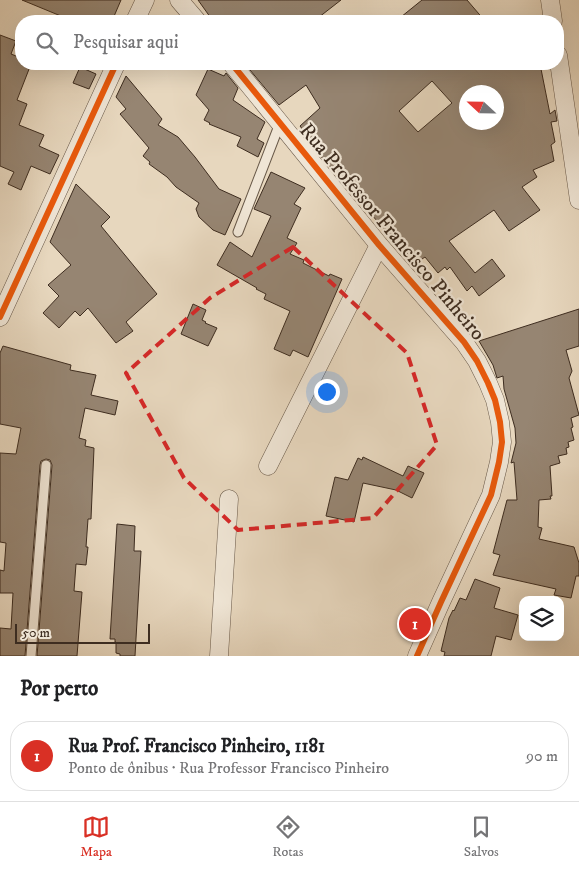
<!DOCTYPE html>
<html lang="pt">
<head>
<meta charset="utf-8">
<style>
  body { margin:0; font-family:"IM FELL DW Pica",serif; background:#f2f2f2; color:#202124 }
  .controls { position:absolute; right:15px; bottom:15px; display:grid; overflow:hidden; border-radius:10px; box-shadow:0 5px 20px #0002 }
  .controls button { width:45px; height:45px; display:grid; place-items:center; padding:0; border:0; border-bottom:1px solid #e0e0e0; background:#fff; color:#202124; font:25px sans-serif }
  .compass { position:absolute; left:459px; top:85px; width:45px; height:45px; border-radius:50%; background:#fff; box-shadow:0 5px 20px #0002; rotate:292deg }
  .scale { position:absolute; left:15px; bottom:12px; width:135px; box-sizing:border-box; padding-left:5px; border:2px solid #3e2d20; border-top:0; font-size:14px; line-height:18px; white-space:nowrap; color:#3e2d20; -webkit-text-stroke:4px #efe5d5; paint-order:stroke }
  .you { position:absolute; left:326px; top:391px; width:18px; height:18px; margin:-12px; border:4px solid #fff; border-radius:50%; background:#1a73e8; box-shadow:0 0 0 8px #1a73e833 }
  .badge { display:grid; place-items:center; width:32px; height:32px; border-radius:50%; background:#d93025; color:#fff; font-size:16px; font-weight:700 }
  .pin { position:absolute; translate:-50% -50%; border:2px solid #fff; box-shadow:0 1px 5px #0006 }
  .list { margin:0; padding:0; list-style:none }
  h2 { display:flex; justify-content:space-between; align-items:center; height:65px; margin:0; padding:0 20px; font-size:21px }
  h2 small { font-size:16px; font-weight:400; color:#757577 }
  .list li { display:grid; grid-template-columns:32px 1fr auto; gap:15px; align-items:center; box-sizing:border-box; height:70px; margin:0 10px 10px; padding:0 10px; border:1px solid #e0e0e0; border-radius:20px }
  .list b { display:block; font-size:19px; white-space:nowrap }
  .list p { margin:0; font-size:16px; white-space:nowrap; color:#757577 }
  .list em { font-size:16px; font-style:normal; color:#757577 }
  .icon { flex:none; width:28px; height:28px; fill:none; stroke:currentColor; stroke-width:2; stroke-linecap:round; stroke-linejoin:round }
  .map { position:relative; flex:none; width:579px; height:656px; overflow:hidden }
  .search { position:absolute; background:#fff; box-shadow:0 5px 20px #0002; left:15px; right:15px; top:15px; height:55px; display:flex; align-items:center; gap:12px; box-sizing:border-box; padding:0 18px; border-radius:20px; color:#757577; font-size:19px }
  .sheet { height:145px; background:#fff }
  nav { display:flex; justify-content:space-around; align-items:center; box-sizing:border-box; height:70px; border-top:1px solid #e0e0e0; background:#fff; font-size:14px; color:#757577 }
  nav a { display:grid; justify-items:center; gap:2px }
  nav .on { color:#d93025 }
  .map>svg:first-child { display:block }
</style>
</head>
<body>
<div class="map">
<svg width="579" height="656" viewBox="0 0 579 656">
  <rect width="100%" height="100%" fill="#e7d7be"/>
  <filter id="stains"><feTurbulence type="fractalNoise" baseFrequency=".004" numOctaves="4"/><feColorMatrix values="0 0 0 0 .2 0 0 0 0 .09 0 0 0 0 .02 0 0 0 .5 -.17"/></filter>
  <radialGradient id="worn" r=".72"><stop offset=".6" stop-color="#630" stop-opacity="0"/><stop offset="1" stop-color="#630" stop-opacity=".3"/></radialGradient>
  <path fill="#968572" stroke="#3e2d20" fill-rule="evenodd" d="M22,0H121L112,21H73Z
    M198,0H341L314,21H213Z
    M422,0H467L485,21H396Z
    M0,35L16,41L11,54L21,58V64H31L17,100L27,104L19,125L44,135L39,146L59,155L50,174L31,166L21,190L8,184L14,172L0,166Z
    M245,64H540L550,114L555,110L557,121L551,122L555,142L551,145L554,161L533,170L537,177L522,187L540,210L509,231L494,210L449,241L475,273L492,259L505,276L479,296L472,286L467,291L450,267L447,270L445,267L438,273L425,257L416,263L368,211L370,210L316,151L317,149L300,126L320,108L306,85L279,105ZM432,81L452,103L418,132L399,111ZM466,92H496V122H466Z
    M80,67L96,74L89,89L73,83Z
    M208,69L224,76L226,73L238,88L233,100L265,122L257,139L264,143L258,157L237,146L241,137L209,124L210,123L204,120L209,110L196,95Z
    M126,76L162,119L158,125L178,137L195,157L219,189L241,199L225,235L213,230L199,217L196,209L199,203L176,187L167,177L149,164L150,162L143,156L149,148L120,114L126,109L116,97Z
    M271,172L305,188L294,204L301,208L287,238L297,243L290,254L304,260L303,263L329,276L330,274L342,279L308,357L293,350L290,356L274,349L290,311L264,299L266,294L256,289L257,288L217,265L230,242L252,257L271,216L254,209Z
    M76,184L110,217L101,226L157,294L126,322L133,331L116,343L88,308L80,316L75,311L59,328L43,313L59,296L48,285L71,265L50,242Z
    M193,304L206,310L202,320L206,322L205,323L217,328L208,346L181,334Z
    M579,309V346L566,350L572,371L569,378L579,415L571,418L573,427L571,428L574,440L568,442L569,447L566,448L567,454L558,456L560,463L550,466L552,496H550L551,499L539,500L538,527L542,528L539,539L574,547L579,563V576H576L571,598L554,595L556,589L493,575L500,555L493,553L507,500H517L514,462L511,463L516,443L515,428L504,389L503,376L497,378L493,365L479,341Z
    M3,346L71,365L70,370L96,375L91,395L118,401L115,415L85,408L79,438L86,440L85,446L94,448L91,519H88L86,547H88L86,565L76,564L74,591L82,592L77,656H37L52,465L50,460L46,459L41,461L40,465L25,656H0V628L11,629L13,593H0V570L4,571L6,543L0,542V453L16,454L21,428L0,424V353Z
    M363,457L403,476L408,466L424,473L412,498L396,490L363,483L354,522L326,516L335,477L348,480L358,458L362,460Z
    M117,524L135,526L134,551H141L135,656H120V654L116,653V642H115V639H110Z
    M475,579L500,588L494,608L518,615L511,640L496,636L491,656H444L445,652L441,651L449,618L453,610L454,611L460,598L466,600Z"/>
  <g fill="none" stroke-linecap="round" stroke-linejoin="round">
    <g stroke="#685848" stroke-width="11">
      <path id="service" d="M238,232L280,123
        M31,656L46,465"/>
    </g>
    <g stroke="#685848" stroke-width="19">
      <path id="minor" d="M179,0L197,21
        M550,0L553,21
        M135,21L145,0
        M558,55L579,200
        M232,64L379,245L464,342L477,361L488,383L495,400L500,422L502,442L499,462L491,495L441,602L417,656
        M0,317L116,64
        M268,466L379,245
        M219,656L229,499"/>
    </g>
    <use href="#service" stroke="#efe5d5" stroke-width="9"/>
    <use href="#minor" stroke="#efe5d5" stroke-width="18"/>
    <g stroke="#efe5d5" stroke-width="9">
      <path id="cycleway" d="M232,64L379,245L464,342L477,361L488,383L495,400L500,422L502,442L499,462L491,495L441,602L417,656
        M0,317L116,64"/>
    </g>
    <use href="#cycleway" stroke="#e8590c" stroke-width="6"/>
  </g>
  <path fill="none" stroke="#d62828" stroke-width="4" stroke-dasharray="10 6" stroke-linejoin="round" d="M293,247L407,353L437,445L373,518L238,530L184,478L126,373L210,298Z"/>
  <g text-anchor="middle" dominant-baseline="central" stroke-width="4.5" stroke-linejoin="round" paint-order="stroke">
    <g font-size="21" fill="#3e2d20" stroke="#efe5d5">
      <text transform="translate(392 232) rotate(50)">Rua Professor Francisco Pinheiro</text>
    </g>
  </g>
  <rect width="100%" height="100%" filter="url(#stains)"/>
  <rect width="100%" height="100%" fill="url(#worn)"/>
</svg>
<div class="controls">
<button><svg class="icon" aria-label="layers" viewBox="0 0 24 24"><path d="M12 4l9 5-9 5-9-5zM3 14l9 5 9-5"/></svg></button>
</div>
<svg class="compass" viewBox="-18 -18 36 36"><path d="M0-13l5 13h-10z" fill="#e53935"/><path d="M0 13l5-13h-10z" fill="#757577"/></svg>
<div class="scale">50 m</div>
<div class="you"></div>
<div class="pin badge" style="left:415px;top:624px">1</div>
<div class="search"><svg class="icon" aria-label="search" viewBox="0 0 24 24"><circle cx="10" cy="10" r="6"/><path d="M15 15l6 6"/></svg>Pesquisar aqui</div>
</div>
<section class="sheet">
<h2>Por perto<small></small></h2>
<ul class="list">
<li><span class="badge">1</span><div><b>Rua Prof. Francisco Pinheiro, 1181</b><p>Ponto de ônibus · Rua Professor Francisco Pinheiro</p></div><em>90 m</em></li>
</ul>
</section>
<nav>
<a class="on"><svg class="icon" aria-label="map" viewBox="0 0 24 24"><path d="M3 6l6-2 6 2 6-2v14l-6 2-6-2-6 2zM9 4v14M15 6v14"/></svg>Mapa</a>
<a><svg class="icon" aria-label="directions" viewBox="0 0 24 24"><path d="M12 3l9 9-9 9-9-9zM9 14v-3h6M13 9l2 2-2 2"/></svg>Rotas</a>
<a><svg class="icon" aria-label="saved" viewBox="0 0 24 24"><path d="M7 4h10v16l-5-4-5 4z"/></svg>Salvos</a>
</nav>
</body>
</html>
